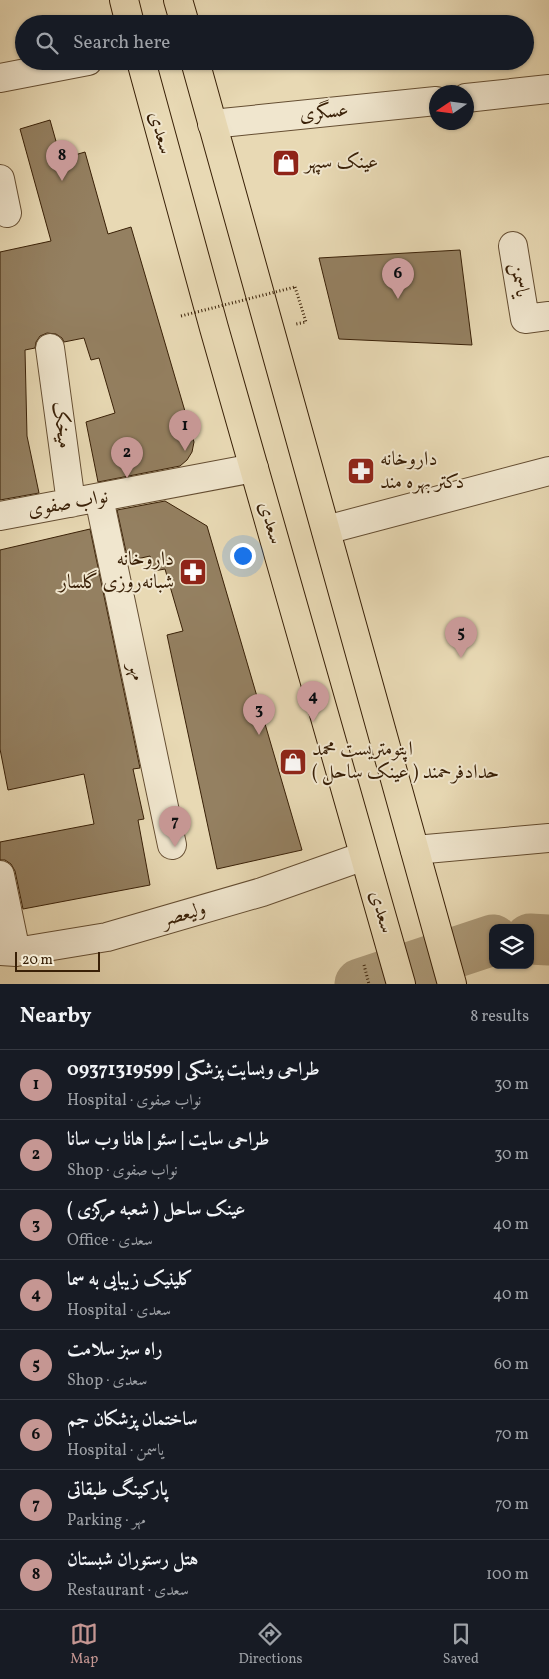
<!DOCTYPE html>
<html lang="en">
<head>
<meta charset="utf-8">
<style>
  body { margin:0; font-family:Vollkorn,Amiri,serif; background:#242831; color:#f1f3f6 }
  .controls { position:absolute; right:15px; bottom:15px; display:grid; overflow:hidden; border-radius:10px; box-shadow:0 1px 4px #0004 }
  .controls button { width:45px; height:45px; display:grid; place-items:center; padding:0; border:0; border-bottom:1px solid #363941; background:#171b24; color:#f1f3f6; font:25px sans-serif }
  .compass { position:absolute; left:429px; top:85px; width:45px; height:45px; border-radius:50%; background:#171b24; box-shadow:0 1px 4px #0004; rotate:257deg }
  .scale { position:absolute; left:15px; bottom:12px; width:85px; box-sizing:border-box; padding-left:5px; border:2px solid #392007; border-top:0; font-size:14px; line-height:18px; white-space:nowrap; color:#392007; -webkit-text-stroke:4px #f0e6ce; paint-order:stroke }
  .you { position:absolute; left:242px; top:555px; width:18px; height:18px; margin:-12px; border:4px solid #fff; border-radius:50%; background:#1a73e8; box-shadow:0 0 0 8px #1a73e833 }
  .badge { display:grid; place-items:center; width:32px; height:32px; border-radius:50%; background:#c59692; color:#111; font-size:16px; font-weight:700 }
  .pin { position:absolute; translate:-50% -41px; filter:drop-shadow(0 1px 2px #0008) }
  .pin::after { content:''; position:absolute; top:26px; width:18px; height:15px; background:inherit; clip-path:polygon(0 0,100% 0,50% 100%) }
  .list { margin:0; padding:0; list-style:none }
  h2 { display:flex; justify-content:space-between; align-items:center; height:65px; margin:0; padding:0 20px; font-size:21px }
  h2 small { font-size:16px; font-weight:400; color:#9ea1a6 }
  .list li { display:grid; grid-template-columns:32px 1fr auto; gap:15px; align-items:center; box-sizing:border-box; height:70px; padding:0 20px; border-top:1px solid #363941 }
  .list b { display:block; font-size:19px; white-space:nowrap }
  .list p { margin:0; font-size:16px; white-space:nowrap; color:#9ea1a6 }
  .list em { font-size:16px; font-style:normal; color:#9ea1a6 }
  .icon { flex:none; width:28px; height:28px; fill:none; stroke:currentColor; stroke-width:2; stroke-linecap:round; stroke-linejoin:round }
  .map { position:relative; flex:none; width:549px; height:984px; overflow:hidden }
  .search { position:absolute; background:#171b24; box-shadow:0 1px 4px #0004; left:15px; right:15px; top:15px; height:55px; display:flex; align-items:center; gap:12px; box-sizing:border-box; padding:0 18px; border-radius:28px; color:#9ea1a6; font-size:19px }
  .sheet { height:625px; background:#171b24 }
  nav { display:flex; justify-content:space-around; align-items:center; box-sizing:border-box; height:70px; border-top:1px solid #363941; background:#171b24; font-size:14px; color:#9ea1a6 }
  nav a { display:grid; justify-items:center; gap:2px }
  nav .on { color:#c59692 }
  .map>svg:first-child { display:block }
</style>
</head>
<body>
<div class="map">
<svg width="549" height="984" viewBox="0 0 549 984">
  <rect width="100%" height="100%" fill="#e8d9b4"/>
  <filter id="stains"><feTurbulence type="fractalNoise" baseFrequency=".004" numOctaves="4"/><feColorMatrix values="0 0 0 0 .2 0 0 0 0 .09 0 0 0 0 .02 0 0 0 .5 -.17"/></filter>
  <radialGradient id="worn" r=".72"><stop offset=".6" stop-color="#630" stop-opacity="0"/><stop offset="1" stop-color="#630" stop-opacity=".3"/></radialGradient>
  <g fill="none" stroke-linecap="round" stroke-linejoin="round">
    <path stroke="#ac9a79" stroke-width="51" d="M530,939L549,940
      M360,984L493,940"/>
  </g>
  <path fill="#948061" stroke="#392007" d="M50,120L61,159L85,152L108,234L131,227L194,442L192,452L187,460L180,466L98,482L86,422L115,413L99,358L91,360L84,338L64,342L62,338L56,334L47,333L40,336L36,342L35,348L25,350L27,436L39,493L0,500V252L51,241L20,129Z
    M460,250L472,345L339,339L319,258Z
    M165,501L207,526L302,850L217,869L167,635L183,631L165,569L154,571L150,556L128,561L117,510Z
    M90,529L140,768L133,769L144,819L138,820L150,885L23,909L15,871L11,864L5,860H0V842L94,824L84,774L8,790L0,749V550Z"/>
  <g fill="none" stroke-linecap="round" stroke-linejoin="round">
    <g stroke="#654e32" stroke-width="30">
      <path id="minor" d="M0,78L88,61
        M466,98L549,89
        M212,124L436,101
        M0,179L7,213
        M513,246L525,319L549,316
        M50,348L71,503
        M99,498L172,845
        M0,516L254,468
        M326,530L549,471
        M415,850L549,838
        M0,875L16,952
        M0,951L16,952L107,937L262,892L364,856"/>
    </g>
    <g stroke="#392007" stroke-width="30">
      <path id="major" d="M124,0L130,24
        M178,0L185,24
        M141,61L214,328L401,984
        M195,61L452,984"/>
    </g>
    <path stroke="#392007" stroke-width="3" stroke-dasharray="1 2.5" stroke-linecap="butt" d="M295,287L306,322L296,324
      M364,965L369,984"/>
    <use href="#minor" stroke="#f0e6ce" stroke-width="28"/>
    <use href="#major" stroke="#e8d9b4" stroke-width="28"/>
    <path stroke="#392007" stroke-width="3" stroke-dasharray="1 2.5" stroke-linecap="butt" d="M181,316L295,287"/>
  </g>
  <defs>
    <g id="shop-square" transform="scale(1.4375)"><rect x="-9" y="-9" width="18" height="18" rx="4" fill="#8f2418" stroke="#f0e6ce"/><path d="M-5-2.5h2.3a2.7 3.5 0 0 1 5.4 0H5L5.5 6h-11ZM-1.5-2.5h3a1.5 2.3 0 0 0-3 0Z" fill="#fff"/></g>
    <g id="pharmacy-square" transform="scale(1.4375)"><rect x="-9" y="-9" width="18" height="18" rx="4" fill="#8f2418" stroke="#f0e6ce"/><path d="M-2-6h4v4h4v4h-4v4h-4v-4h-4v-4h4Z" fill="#fff"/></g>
  </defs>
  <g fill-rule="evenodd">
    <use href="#shop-square" x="286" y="163"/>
    <use href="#pharmacy-square" x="361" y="471"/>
    <use href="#pharmacy-square" x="193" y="572"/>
    <use href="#shop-square" x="293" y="762"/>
  </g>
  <g text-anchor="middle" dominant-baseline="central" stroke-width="4" stroke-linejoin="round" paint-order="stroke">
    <g font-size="20" fill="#392007" stroke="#f0e6ce">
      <text transform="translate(324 113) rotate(-6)">عسگری</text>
      <text transform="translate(160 133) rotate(75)">سعدی</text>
      <text transform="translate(519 280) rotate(81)">یاسمن</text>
      <text transform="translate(61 425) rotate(82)">میخک</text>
      <text transform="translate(68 504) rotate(-10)">نواب صفوی</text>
      <text transform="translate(270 523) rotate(74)">سعدی</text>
      <text transform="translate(136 672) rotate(78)">مهر</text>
      <text transform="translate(381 912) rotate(74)">سعدی</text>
      <text transform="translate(184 915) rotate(-16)">ولیعصر</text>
    </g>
    <g font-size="20" fill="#392007" stroke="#f0e6ce" text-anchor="start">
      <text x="305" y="163">عینک سپهر</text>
      <text x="380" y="460">داروخانه<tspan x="380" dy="23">دکتر بهره مند</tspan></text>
      <text x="174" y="560" text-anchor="end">داروخانه<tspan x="174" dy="23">شبانه‌روزی گلسار</tspan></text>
      <text x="312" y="750">اپتومتریست محمد<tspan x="312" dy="23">حدادفرحمند ( عینک ساحل )</tspan></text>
    </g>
  </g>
  <rect width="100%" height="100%" filter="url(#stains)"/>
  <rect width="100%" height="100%" fill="url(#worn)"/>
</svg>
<div class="controls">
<button><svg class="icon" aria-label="layers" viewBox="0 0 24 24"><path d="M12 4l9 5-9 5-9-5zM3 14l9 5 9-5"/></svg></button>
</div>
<svg class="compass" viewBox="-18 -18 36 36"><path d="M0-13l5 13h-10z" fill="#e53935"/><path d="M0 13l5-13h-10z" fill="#9ea1a6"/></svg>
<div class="scale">20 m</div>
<div class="you"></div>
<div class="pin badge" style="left:185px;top:451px">1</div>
<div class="pin badge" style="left:127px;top:478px">2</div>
<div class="pin badge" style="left:259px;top:735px">3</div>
<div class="pin badge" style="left:313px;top:722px">4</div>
<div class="pin badge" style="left:461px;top:658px">5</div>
<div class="pin badge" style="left:398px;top:299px">6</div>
<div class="pin badge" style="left:175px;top:847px">7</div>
<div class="pin badge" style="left:62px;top:181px">8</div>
<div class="search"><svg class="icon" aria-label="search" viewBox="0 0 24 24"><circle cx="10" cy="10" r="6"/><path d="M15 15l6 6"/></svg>Search here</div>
</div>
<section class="sheet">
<h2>Nearby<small>8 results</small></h2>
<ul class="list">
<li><span class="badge">1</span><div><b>09371319599 | طراحی وبسایت پزشکی</b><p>Hospital · نواب صفوی</p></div><em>30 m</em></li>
<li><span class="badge">2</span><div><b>طراحی سایت | سئو | هانا وب سانا</b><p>Shop · نواب صفوی</p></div><em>30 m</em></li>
<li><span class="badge">3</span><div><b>عینک ساحل ( شعبه مرکزی )</b><p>Office · سعدی</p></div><em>40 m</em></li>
<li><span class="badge">4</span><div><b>کلینیک زیبایی به سما</b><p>Hospital · سعدی</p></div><em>40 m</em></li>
<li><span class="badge">5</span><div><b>راه سبز سلامت</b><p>Shop · سعدی</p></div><em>60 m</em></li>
<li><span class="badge">6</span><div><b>ساختمان پزشکان جم</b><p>Hospital · یاسمن</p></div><em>70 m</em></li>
<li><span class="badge">7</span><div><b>پارکینگ طبقاتی</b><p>Parking · مهر</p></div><em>70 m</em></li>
<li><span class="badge">8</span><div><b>هتل رستوران شبستان</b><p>Restaurant · سعدی</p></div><em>100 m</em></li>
</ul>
</section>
<nav>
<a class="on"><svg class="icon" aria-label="map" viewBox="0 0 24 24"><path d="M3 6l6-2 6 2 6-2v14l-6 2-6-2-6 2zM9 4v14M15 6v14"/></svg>Map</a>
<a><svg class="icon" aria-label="directions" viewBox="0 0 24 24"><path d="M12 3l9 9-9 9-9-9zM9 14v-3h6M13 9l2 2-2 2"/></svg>Directions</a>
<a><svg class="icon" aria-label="saved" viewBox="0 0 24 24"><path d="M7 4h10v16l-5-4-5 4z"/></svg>Saved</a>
</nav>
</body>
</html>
